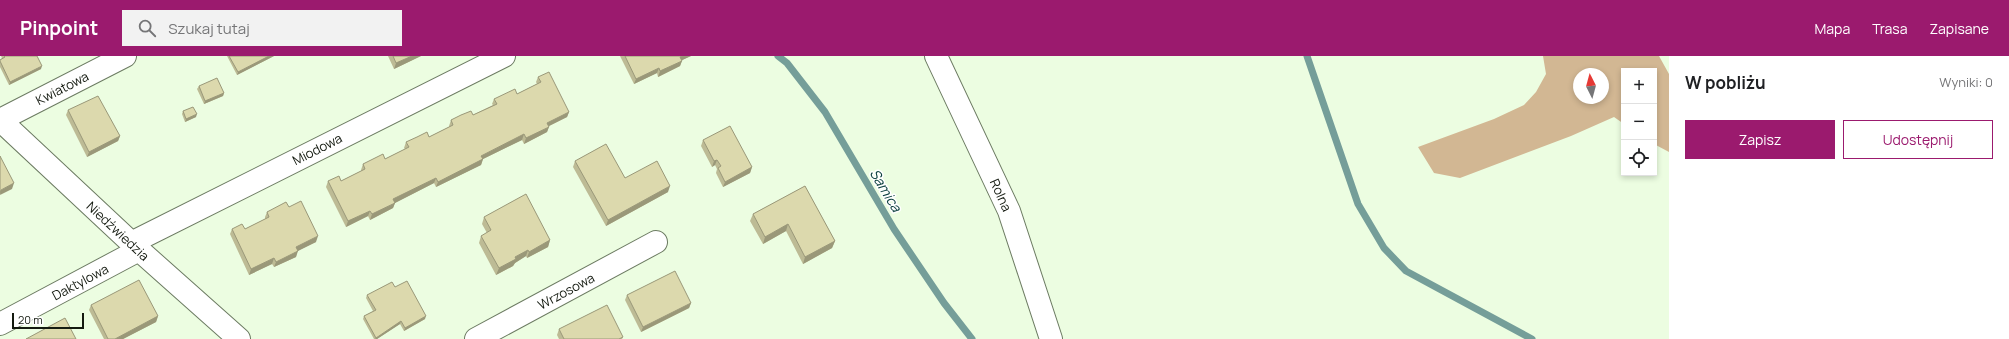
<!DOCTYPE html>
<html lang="pl">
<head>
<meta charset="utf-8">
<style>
  body { margin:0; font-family:Manrope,sans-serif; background:#f2f2f2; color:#202124 }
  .controls { position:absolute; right:12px; top:12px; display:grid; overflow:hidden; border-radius:0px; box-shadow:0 2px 6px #0003 }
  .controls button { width:36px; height:36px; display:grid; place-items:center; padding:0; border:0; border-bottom:1px solid #e0e0e0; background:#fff; color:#202124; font:20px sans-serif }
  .compass { position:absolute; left:1573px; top:12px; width:36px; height:36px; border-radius:50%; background:#fff; box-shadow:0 2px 6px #0003; rotate:354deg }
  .scale { position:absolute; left:12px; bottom:10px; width:72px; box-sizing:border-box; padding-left:4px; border:2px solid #141a10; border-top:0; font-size:11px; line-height:14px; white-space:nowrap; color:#141a10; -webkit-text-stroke:3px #fff; paint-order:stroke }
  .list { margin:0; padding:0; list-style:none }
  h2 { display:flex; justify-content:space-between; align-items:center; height:52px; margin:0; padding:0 16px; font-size:17px }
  h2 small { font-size:13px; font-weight:400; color:#757577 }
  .actions { display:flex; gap:8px; padding:12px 16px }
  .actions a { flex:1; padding:9px 0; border:1px solid #9b1a6e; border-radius:0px; text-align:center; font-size:14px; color:#9b1a6e }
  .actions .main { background:#9b1a6e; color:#fff }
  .icon { flex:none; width:22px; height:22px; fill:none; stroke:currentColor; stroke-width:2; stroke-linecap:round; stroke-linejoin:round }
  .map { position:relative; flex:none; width:1669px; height:283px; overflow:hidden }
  header { display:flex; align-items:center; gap:24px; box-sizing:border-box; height:56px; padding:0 20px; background:#9b1a6e; color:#fff }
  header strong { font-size:19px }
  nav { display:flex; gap:22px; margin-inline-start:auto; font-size:14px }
  .search { width:280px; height:36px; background:#f2f2f2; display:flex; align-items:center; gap:10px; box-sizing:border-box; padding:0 14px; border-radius:0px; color:#757577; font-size:15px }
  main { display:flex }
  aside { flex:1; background:#fff }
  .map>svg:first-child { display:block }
</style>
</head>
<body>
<header>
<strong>Pinpoint</strong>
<div class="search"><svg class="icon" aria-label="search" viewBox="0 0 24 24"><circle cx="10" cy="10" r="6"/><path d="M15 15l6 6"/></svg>Szukaj tutaj</div>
<nav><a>Mapa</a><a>Trasa</a><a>Zapisane</a></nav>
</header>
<main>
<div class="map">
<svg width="1669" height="283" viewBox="0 0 1669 283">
  <rect width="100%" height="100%" fill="#ecfde1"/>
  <path fill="#d2b793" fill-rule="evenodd" d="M1543,0H1659L1669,18V96L1654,88V15H1624V68L1614,61L1571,80L1460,122L1434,117L1418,91L1494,63L1524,49L1536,36L1546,18ZM1579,18H1603V42H1579Z"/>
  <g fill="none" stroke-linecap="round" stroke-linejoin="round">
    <path stroke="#759e99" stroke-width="7" d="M778,0L787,7L825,56L894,173L944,247L972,283
      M1307,0L1358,148L1384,192L1406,215L1532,283"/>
    <g stroke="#6c7b62" stroke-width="24">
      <path id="street" d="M936,0L1009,155L1051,283
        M0,64L139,194L239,283
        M0,64L125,0
        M131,187L504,0
        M0,268L139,194
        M476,283L656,186"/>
    </g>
    <use href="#street" stroke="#fff" stroke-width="22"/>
  </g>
  <path fill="#bdbb95" d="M1,0H37L41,13L9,29L0,11V4L2,2Z
    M227,0H274L237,19Z
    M388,0H421L394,13Z
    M620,0H691L682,4L680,10L658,21L657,17L634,28Z
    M538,21L569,56L567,61L549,70L547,76L524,88L522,84L483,103L481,109L436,131L434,127L395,147L393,152L370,164L368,160L346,171L326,131L328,125H341L361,115V114L363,108L385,103L405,93L404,92L406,86L429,81L449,71V70L451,64L473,59L493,49L492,48L494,43L517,38L537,28L536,26Z
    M199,30L224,37L223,40L204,48L197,33Z
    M68,54L120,80L118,85L87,101L66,59Z
    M183,55L196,61L185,66L182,58Z
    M703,84L752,111L750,117L723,131L716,117L717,113L715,109L712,111L701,90Z
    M575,105L625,122L668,136L606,170L573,111Z
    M805,130L835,185L832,192L803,208L786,175L763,188L750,165L753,158Z
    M289,151L316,186L297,195L296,201L274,211L272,208L249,219L230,178L232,173H245L265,163V161L267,156Z
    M484,161L550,184L548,191L527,202L526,200L515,207L513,210L496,219L479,187L481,180L487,177L482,168Z
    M395,231L425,263L404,275L400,268L377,283H374L363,263L364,260L373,255L366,242L367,239Z
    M627,239L691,247L689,252L641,276L625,244Z
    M91,249L158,260L156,266L123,283H104L89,254Z
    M559,273L623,281L622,283H559L557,279Z"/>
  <path fill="#9a9879" d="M269,0H274L237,19L238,16Z
    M412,0H421L394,13L396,7Z
    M682,0H691L678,6L680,1Z
    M682,5L680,10L658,21L660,15Z
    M42,10L41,13L9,29L10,26Z
    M659,12L657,17L634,28L636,23Z
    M224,37L223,40L204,48L205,45Z
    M569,56L567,61L545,72L547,67Z
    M197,58L196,61L185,66L186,63Z
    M549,71L547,76L524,88L526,82Z
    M524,78L522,84L483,103L481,109L436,131L438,126L481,100Z
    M120,80L118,85L87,101L89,96Z
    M717,104L715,109L712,111L714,105Z
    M752,111L750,117L723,131L725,126Z
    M436,122L434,127L391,149L393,143Z
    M14,127L12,133L0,139L1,134Z
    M670,130L668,136L606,170L608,164Z
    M395,147L393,152L370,164L372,158Z
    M370,155L368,160L346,171L348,165Z
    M788,168L786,175L763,188L765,181Z
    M318,180L316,186L294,197L296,191Z
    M550,184L548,191L527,202L529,196Z
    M835,185L832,192L803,208L805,201Z
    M528,194L526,200L515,207L513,210L496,219L499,212L515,201Z
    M298,195L296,201L274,211L276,206Z
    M274,202L272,208L249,219L251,213Z
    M691,247L689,252L641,276L643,271Z
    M158,260L156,266L123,283H115Z
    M426,260L425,263L404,275L405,272Z
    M401,265L400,268L377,283H375L376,282Z"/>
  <path fill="#dcd9ad" stroke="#9a9879" d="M4,0H37L42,10L10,26L0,5V4L5,1Z
    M229,0H269L238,16Z
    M393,0H412L396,7Z
    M625,0H682L680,1L682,5L660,15L659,12L636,23Z
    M549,16L569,56L547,67L549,71L526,82L524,78L481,100L483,103L438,126L436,122L393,143L395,147L372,158L370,155L348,165L328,125L339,120L341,125L365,113L363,108L383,98L385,103L409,91L406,86L417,81L427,76L429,81L453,69L451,64L461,59L471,55L473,59L497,48L494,43L515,33L517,38L541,26L538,21Z
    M217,22L224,37L205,45L199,30Z
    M98,40L120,80L89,96L68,54Z
    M193,51L197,58L186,63L183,55Z
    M730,70L752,111L725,126L718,112L721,110L717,104L714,105L703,84Z
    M606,88L625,122L657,105L670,130L608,164L575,105Z
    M0,100L14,127L1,134L0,138Z
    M805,130L835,185L805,201L788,168L765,181L753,158Z
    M526,138L550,184L529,196L528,194L515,201L516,203L499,212L481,180L491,174L484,161Z
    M301,145L318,180L296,191L298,195L276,206L274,202L251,213L232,173L242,168L245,173L269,161L267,156L286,146L289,151Z
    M675,215L691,247L643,271L627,239Z
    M139,224L158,260L115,283H108L91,249Z
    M407,225L426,260L405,272L401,265L376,282L364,260L376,254L367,239L392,226L395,231Z
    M607,249L623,281L619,283H564L559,273Z
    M65,262L76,283H26Z"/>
  <g text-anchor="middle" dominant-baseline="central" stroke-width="3" stroke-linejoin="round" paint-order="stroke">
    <g font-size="13" fill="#141a10" stroke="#fff">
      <text transform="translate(62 32) rotate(-27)">Kwiatowa</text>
      <text transform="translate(317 93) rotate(-27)">Miodowa</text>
      <text transform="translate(1001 139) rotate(66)">Rolna</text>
      <text transform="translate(118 175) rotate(43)">Niedźwiedzia</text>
      <text transform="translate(80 226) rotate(-28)">Daktylowa</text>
      <text transform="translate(566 235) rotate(-28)">Wrzosowa</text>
    </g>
    <g font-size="14" font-style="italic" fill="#0d413f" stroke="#fff">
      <text transform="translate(886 134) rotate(59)">Samica</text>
    </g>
  </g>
</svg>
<div class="controls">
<button>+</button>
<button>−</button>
<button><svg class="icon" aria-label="locate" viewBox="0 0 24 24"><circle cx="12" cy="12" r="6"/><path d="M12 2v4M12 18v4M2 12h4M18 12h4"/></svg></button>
</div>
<svg class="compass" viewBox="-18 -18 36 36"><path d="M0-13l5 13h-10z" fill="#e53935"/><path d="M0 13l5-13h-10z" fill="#757577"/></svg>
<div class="scale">20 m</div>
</div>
<aside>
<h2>W pobliżu<small>Wyniki: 0</small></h2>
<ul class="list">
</ul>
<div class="actions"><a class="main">Zapisz</a><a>Udostępnij</a></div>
</aside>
</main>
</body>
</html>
